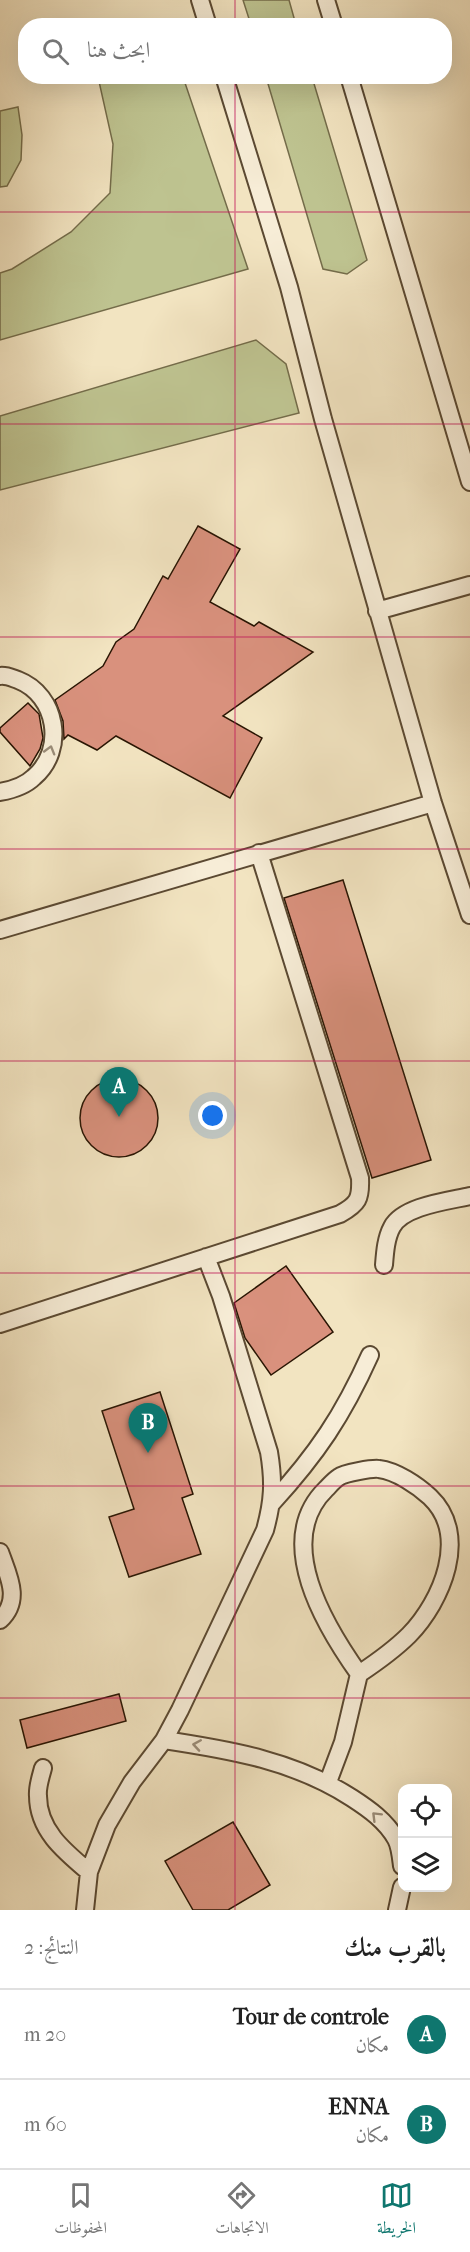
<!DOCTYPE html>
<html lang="ar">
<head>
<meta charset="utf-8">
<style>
  body { margin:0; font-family:"IM FELL French Canon",Amiri,serif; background:#f6f6f6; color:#222; direction:rtl }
  .controls { position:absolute; right:18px; bottom:18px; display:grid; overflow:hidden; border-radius:12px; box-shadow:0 6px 24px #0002 }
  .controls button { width:54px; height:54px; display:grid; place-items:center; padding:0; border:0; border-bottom:2px solid #e0e0e0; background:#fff; color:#222; font:30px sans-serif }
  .you { position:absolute; left:213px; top:1116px; width:21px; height:21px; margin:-15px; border:4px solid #fff; border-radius:50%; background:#1a73e8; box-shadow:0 0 0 9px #1a73e833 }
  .badge { display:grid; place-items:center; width:39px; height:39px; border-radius:50%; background:#0f766e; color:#fff; font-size:20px; font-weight:700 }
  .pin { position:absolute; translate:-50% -50px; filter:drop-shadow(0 2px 3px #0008) }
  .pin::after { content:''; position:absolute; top:32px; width:21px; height:18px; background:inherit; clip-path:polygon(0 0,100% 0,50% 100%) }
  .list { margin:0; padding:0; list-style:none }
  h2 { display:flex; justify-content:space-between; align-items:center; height:78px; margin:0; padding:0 24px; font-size:26px }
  h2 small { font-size:20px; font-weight:400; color:#767676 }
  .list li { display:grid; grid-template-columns:39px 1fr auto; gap:18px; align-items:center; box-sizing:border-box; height:90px; padding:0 24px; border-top:2px solid #e0e0e0 }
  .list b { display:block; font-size:22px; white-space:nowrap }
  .list p { margin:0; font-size:20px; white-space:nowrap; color:#767676 }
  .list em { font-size:20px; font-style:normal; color:#767676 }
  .icon { flex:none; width:33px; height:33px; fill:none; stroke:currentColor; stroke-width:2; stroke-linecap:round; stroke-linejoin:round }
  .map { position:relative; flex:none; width:470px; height:1910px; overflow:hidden; direction:ltr }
  .search { position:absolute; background:#fff; box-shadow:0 6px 24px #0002; left:18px; right:18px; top:18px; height:66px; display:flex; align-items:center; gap:15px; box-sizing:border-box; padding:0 21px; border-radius:24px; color:#767676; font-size:22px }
  .sheet { height:258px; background:#fff }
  nav { display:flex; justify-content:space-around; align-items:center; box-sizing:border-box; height:84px; border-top:2px solid #e0e0e0; background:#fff; font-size:16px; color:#767676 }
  nav a { display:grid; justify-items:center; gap:3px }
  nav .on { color:#0f766e }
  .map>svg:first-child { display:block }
</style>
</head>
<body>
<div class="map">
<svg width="470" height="1910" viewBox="0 0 470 1910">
  <rect width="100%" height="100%" fill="#f2e4c1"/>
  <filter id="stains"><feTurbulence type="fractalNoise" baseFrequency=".00333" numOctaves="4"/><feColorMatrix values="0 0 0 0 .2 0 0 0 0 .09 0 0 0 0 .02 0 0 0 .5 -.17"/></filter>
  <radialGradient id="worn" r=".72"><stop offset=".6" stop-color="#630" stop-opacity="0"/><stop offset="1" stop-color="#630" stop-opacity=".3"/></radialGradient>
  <path fill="#bec390" stroke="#746c4a" stroke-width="1.5" d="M243,0H289L296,25H251Z
    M98,77H183L248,269L0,340V273L12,269L71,232L110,193L113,144Z
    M266,77H312L367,260L347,274L323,269Z
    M18,107L22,135L21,160L7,186L0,187V111Z
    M256,340L286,364L299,413L0,490V416Z"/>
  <path fill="#d9917d" stroke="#291503" stroke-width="1.5" d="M198,526L240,549L210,602L254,626L259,622L313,652L223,716L262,738L230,798L116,736L97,750L68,735L64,739L63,721L55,700L103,666L116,642L134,629L163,576L168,579Z
    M28,703L39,714L43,738L40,749L30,766L0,732V728Z
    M343,880L431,1160L372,1178L284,898Z
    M80 1118a39 39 0 1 1 78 0a39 39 0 1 1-78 0Z
    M286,1266L333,1332L271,1375L245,1338L234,1303Z
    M160,1392L193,1494L182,1498L201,1554L129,1577L109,1517L134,1509L102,1411Z
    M119,1694L126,1721L27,1748L20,1720Z
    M233,1822L270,1885L228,1910H193L165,1861Z"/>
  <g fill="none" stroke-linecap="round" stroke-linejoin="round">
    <g stroke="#5b4932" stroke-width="20">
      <path id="service" d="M200,0L208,26
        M326,0L334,26
        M224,76L289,287L323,419L433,803L470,915
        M349,76L470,482
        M377,611L470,585
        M0,676C6,675 12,678 18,680C57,695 66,750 34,777C26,785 11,790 0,792
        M0,930L433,803
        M384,1265C385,1252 386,1238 392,1227C403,1206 448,1201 470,1196
        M0,1324L340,1214C358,1204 361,1199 360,1178L259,853
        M272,1503C317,1454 343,1415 370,1355
        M0,1552C8,1575 22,1600 0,1620
        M164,1740C231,1750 295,1761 352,1798C369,1809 386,1821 396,1839C400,1846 401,1858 402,1866
        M43,1768C41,1776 37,1787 38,1796C38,1830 64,1851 89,1872
        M328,1782L343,1742L359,1674C377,1662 394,1650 409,1635C442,1601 470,1535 430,1497C417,1485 396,1471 379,1469C373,1468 344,1473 339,1477C334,1480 330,1485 326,1489C273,1541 325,1626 359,1674
        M85,1910L89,1872L107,1825L132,1782L164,1740L180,1710L265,1530C273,1501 274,1482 269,1452L221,1296L206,1257
        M397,1910L402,1887"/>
    </g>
    <use href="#service" stroke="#f7edd7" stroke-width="16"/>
  </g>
  <defs><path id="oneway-chevron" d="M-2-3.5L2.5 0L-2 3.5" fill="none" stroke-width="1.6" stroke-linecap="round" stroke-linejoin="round" transform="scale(1.5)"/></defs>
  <g stroke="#9a8c78">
    <use href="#oneway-chevron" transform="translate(50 750) rotate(-74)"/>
    <use href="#oneway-chevron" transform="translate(197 1745) rotate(-171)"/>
    <use href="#oneway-chevron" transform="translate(376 1816) rotate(-135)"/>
  </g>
  <path fill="none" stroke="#c2185b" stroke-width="1.5" stroke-opacity="0.55" d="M235,0V26M235,76V1910M0,212H470M0,424H470M0,637H470M0,849H470M0,1061H470M0,1273H470M0,1486H470M0,1698H470"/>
  <rect width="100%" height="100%" filter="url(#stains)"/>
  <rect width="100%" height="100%" fill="url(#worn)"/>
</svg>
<div class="controls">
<button><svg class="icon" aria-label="locate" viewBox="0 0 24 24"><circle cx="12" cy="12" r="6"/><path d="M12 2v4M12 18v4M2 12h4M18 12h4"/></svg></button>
<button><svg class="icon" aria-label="layers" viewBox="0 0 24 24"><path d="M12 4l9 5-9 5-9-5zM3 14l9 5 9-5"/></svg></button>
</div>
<div class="you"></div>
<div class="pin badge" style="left:119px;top:1117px">A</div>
<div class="pin badge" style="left:148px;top:1453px">B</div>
<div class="search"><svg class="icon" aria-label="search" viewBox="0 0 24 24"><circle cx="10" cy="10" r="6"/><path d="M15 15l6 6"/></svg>ابحث هنا</div>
</div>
<section class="sheet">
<h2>بالقرب منك<small>النتائج: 2</small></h2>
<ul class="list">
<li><span class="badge">A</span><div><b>Tour de controle</b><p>مكان</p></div><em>20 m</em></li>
<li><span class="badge">B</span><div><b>ENNA</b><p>مكان</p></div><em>60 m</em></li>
</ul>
</section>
<nav>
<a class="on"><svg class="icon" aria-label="map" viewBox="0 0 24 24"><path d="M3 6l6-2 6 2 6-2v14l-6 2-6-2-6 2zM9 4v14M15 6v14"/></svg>الخريطة</a>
<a><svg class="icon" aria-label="directions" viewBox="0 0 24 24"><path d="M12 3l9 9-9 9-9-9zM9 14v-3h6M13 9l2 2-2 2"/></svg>الاتجاهات</a>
<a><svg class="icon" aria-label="saved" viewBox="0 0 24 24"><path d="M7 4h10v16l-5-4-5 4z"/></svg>المحفوظات</a>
</nav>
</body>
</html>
